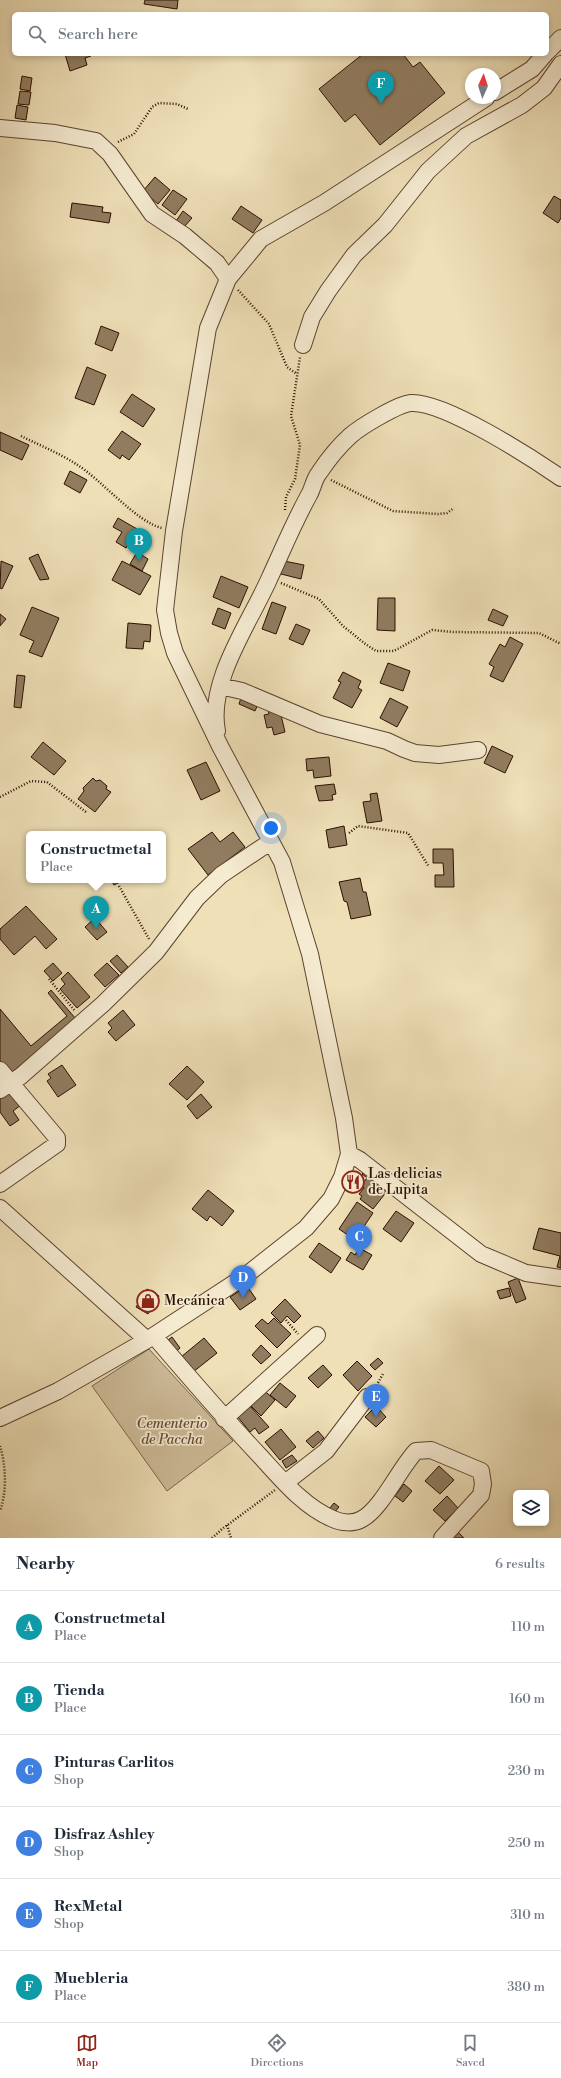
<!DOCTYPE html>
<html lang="en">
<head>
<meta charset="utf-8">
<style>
  body { margin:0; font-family:"Libre Bodoni",serif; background:#f6f6f7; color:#1f2937 }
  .controls { position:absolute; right:12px; bottom:12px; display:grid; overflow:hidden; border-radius:6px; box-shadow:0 2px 6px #0003 }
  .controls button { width:36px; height:36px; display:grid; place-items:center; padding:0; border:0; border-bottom:1px solid #e0e1e3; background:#fff; color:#1f2937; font:20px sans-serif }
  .compass { position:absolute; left:465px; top:68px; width:36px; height:36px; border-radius:50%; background:#fff; box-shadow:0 2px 6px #0003; rotate:3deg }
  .you { position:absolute; left:271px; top:828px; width:14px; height:14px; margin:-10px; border:3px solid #fff; border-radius:50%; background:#1a73e8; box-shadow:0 0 0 6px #1a73e833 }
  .badge { display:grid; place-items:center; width:26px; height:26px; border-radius:50%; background:#8f2418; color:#fff; font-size:13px; font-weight:700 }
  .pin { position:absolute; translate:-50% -33px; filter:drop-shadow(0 1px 2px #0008) }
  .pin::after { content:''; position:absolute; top:21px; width:14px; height:12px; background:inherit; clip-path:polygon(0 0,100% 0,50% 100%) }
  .popup { position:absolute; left:26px; top:831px; width:140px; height:52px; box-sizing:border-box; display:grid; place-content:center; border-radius:6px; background:#fff; filter:drop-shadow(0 1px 3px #0005); font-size:13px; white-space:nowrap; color:#747a83 }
  .popup b { font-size:15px; color:#1f2937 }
  .popup::after { content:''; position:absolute; left:50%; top:100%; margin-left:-8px; border:8px solid transparent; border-top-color:#fff }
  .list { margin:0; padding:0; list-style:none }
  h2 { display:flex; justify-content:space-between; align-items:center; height:52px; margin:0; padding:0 16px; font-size:17px }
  h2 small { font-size:13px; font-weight:400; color:#747a83 }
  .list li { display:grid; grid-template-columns:26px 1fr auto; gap:12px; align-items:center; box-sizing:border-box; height:72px; padding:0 16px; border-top:1px solid #e0e1e3 }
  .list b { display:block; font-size:15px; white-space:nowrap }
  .list p { margin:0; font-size:13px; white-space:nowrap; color:#747a83 }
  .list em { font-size:13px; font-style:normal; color:#747a83 }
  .icon { flex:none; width:22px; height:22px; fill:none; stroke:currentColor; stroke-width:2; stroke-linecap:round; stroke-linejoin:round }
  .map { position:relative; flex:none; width:561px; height:1538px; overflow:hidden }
  .search { position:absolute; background:#fff; box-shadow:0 2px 6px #0003; left:12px; right:12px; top:12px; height:44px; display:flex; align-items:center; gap:10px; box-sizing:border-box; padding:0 14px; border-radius:6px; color:#747a83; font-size:15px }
  .sheet { height:484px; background:#fff }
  nav { display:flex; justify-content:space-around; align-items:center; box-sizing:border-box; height:56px; border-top:1px solid #e0e1e3; background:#fff; font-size:11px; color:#747a83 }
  nav a { display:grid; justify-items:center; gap:2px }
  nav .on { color:#8f2418 }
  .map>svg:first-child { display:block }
</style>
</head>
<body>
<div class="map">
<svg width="561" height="1538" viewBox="0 0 561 1538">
  <rect width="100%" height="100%" fill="#efe0b8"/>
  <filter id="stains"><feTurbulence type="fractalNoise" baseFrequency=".005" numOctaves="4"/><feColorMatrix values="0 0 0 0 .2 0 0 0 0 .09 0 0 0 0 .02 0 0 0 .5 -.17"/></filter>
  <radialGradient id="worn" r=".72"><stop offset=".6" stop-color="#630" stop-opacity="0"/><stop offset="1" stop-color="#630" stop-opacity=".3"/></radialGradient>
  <path fill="#cebc99" stroke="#7d664c" d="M149,1349L233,1441L167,1491L92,1386Z"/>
  <path fill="#917c60" stroke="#2c0f00" d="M145,0H178L177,9L144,4Z
    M65,54H90L91,56L85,58L87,65L70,71Z
    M363,54H403L413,67L420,62L445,93L380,145L355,114L345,122L319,89Z
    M22,76L32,78L30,91L20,89Z
    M20,91L31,92L29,105L18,104Z
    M17,105L28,107L26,120L15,118Z
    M155,177L170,190L158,204L143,191Z
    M173,190L187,199L175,215L162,205Z
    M554,196L561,200V218L558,223L543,213Z
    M72,203L103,207L102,212L111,213L109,223L70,217Z
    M241,206L262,220L253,233L232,219Z
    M183,211L192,218L184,227L176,221Z
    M101,326L119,333L112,351L95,344Z
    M87,367L106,375L94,405L75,398Z
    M132,394L155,409L143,427L120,412Z
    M122,431L141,444L129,460L122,455L120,459L108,450Z
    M0,432L29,445L22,460L0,450Z
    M70,471L87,480L80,493L64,484Z
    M118,518L137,529L126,548L116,542L122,532L113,527Z
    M137,552L148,559L142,571L130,564Z
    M38,554L49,579L40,580L29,558Z
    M1,561L13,566L2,589L0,588Z
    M122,561L151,576L140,595L112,580Z
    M284,561L304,565L301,579L281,574Z
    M221,576L248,587L239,608L213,597Z
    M378,598H395V631L377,630Z
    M272,602L286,607L276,634L262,629Z
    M32,607L59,618L42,657L29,652L34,641L20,635Z
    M218,608L231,613L225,629L212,624Z
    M493,609L508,616L503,626L488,620Z
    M0,614L6,619L0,626Z
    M128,623L151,625L150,642L144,641L143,649L126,648Z
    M296,624L310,630L303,645L289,639Z
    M510,637L523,644L503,682L490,676L494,667L489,664L500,644L505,647Z
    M388,663L410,671L403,691L380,683Z
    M343,672L361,681L358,688L362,690L352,708L333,698L341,682L338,681Z
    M17,675L25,676L21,708L14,707Z
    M242,695L259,702L255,711L239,704Z
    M390,698L408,707L397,727L380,718Z
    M267,706L280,711L285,732L274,735L272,727L267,728L264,715L269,714Z
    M43,742L66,761L54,775L31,757Z
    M492,746L513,756L505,773L484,763Z
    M329,757L331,776L314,778L313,770L307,771L306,759Z
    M206,762L220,791L201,800L187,770Z
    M93,778L96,781L100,780L107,786L106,789L111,792L95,812L78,799L84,791L83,788Z
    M334,784L336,794L332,795L333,800L319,801L315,786Z
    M377,793L382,821L367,823L363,802L371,801L370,794Z
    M344,826L347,845L329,848L326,830Z
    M212,832L220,842L233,832L245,847L208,875L188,849Z
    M433,849H453L454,887H435V875H444L443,863H433Z
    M360,878L363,892H366L371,915L351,919L347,902L344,901L339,882Z
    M111,880H121L122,881L114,885Z
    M26,906L57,939L46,949L35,936L14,955L0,939V929Z
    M95,918L107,932L97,940L85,927Z
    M117,955L128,967L121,973L110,961Z
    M53,963L62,973L53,981L44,971Z
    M107,963L119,975L105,987L94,975Z
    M68,972L90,997L77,1008L60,989L65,984L61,979Z
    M51,990L76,1019L10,1074L0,1062V1009L31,1046L67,1016L48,993Z
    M123,1010L135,1025L116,1041L108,1032L112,1028L108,1023Z
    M62,1065L76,1085L58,1097L47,1081L51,1078L48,1074Z
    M187,1066L204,1082L187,1100L169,1084Z
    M9,1088L21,1105L13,1111L19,1120L10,1126L0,1112V1094Z
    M201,1094L212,1107L197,1119L187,1106Z
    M365,1171L388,1190L373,1209L360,1199L362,1196L359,1194L364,1188L362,1184L367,1178L362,1174Z
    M351,1174L358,1175L355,1191L347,1190Z
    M208,1190L234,1211L222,1226L210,1216L207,1221L192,1209Z
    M357,1202L373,1213L355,1240L339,1229Z
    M396,1211L414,1223L401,1242L383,1229Z
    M539,1228L561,1233V1268L557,1267L560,1256L533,1249Z
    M319,1243L341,1258L331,1273L309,1257Z
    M359,1248L372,1255L363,1270L346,1260L351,1252L355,1255Z
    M518,1278L526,1299L516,1303L508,1282Z
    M247,1286L256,1299L240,1310L230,1297Z
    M509,1288L511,1296L500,1299L497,1291Z
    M147,1289L159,1296L148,1314L136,1307Z
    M285,1299L301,1316L294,1323L287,1316L281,1323L271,1313Z
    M274,1318L291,1334L277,1348L255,1326L262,1319L268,1324Z
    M172,1337L180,1348L173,1354L164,1343Z
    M204,1338L217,1353L193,1372L181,1357Z
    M261,1345L271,1355L261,1364L252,1355Z
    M378,1358L383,1363L375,1370L370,1365Z
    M357,1361L372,1376L358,1391L343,1375Z
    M323,1365L332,1375L318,1388L308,1378Z
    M280,1383L296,1396L286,1408L270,1395Z
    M260,1387L275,1400L261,1416L247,1402Z
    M250,1406L269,1427L259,1434L255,1428L250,1432L237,1416Z
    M376,1406L386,1417L376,1427L365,1417Z
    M281,1429L296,1447L280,1460L265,1442Z
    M318,1431L324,1438L313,1448L306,1441Z
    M292,1455L297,1461L286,1468L282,1461Z
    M439,1466L454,1480L440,1494L425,1481Z
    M404,1484L412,1491L403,1502L395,1496Z
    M447,1496L458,1508L445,1521L433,1510Z
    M334,1503L339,1507L334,1513L329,1509Z
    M456,1530L464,1538H448Z"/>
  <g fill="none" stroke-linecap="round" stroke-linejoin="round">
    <g stroke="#5d432e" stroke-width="18">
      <path id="minor" d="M547,52L561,38
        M495,92L532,69L545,54
        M0,128L55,133L96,141L110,154L152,214L185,236L217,263L228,279
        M303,345L312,317L328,291L354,255L385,225L428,171L466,136L522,105L544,88L561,64
        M220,686L242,691L320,724L387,741L404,749L415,753L439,755L478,750
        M217,731C207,681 251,621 270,577C283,549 294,522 309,495C313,488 314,479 319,473C327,461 339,446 350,436C360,427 398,404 411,403C444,401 532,458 561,478
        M0,1070L57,1138V1144L0,1184
        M0,1090L21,1076L103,1004L156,952L197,898L221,875L270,842
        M349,1154L360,1160L481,1254L526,1273L561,1278
        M0,1208L147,1340
        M154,1336C189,1377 223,1417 260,1456C281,1479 304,1507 333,1519C341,1523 354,1524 362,1519C382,1508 399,1469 416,1451L431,1450L481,1471L483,1484L481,1495L442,1538
        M0,1418L58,1391L147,1340L245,1276L306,1228L331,1199L342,1177L349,1154L344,1118L310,954L282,862L220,746L175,653L169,633L165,610L174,531L208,328L228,279L261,239L324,203L486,98
        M224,1419L317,1335
        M285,1483L326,1451L367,1397"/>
    </g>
    <path stroke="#2c0f00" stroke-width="2.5" stroke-dasharray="1 2" stroke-linecap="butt" d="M118,142L134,134L152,107L159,103L177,104L188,109
      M238,290L269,324L287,367L297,374
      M21,436C39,445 59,453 76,464C101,479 136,522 162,528
      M331,480L393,511L438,514L447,513L454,508
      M285,510L286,497L295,479L300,445L291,416L300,357
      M281,583L319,599L343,626L364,643L376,651H394L432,630L453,632L539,633L561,644
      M0,797L31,781L47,782L86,812
      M349,833L358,826L408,833L429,867
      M119,886L149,939
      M49,979L75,1011
      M286,1320L298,1334
      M375,1388L383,1374
      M0,1446C6,1465 7,1492 0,1511
      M227,1525L231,1538
      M212,1538L222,1529L275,1490"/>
    <use href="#minor" stroke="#f5ebd1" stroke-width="16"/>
  </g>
  <defs>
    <g id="restaurant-ring" transform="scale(1.15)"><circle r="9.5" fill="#f5ebd1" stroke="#8f2418" stroke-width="1.5"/><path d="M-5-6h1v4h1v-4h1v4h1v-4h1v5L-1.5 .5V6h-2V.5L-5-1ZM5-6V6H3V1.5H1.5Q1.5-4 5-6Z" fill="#8f2418"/></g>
    <g id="shop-ring" transform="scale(1.15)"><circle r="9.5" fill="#f5ebd1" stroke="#8f2418" stroke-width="1.5"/><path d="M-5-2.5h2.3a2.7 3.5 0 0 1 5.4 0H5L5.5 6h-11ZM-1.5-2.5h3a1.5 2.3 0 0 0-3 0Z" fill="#8f2418"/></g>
  </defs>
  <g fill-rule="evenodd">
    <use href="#restaurant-ring" x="353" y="1182"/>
    <use href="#shop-ring" x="148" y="1301"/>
  </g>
  <g text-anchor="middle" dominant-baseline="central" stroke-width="3.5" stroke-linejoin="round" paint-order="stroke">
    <g font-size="14" fill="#2c0f00" stroke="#f5ebd1" text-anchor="start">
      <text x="368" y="1174">Las delicias<tspan x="368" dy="16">de Lupita</tspan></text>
      <text x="164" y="1301">Mecánica</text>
    </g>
    <g font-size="14" font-style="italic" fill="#654c36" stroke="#f5ebd1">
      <text x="172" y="1424">Cementerio<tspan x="172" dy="16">de Paccha</tspan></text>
    </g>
  </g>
  <rect width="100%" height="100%" filter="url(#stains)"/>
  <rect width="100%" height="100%" fill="url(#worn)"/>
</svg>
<div class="controls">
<button><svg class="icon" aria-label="layers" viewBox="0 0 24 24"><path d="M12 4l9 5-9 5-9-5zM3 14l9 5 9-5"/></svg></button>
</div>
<svg class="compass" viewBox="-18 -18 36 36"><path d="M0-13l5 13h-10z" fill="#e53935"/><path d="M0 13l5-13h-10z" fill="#747a83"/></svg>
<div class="you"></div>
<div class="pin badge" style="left:96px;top:929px;background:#0f9aa8">A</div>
<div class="popup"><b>Constructmetal</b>Place</div>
<div class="pin badge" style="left:139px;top:561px;background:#0f9aa8">B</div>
<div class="pin badge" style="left:359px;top:1257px;background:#3f7fe0">C</div>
<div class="pin badge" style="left:243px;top:1298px;background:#3f7fe0">D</div>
<div class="pin badge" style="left:376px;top:1417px;background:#3f7fe0">E</div>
<div class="pin badge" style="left:381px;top:104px;background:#0f9aa8">F</div>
<div class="search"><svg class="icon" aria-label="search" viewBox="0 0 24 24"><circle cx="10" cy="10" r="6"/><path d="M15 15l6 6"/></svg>Search here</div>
</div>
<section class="sheet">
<h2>Nearby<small>6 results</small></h2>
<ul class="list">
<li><span class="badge" style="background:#0f9aa8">A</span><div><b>Constructmetal</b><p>Place</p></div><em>110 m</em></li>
<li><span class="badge" style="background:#0f9aa8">B</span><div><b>Tienda</b><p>Place</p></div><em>160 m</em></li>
<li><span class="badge" style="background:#3f7fe0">C</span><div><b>Pinturas Carlitos</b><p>Shop</p></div><em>230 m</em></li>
<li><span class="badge" style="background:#3f7fe0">D</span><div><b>Disfraz Ashley</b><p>Shop</p></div><em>250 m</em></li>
<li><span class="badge" style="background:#3f7fe0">E</span><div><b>RexMetal</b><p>Shop</p></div><em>310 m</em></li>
<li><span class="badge" style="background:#0f9aa8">F</span><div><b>Muebleria</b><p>Place</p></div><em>380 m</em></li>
</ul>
</section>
<nav>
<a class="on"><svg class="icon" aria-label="map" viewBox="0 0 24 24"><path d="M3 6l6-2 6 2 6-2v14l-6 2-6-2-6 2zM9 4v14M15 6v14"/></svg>Map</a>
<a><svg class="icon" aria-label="directions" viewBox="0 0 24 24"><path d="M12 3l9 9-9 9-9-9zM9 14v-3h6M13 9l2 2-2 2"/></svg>Directions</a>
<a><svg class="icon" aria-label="saved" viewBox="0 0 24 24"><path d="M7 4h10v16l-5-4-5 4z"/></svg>Saved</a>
</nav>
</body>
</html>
